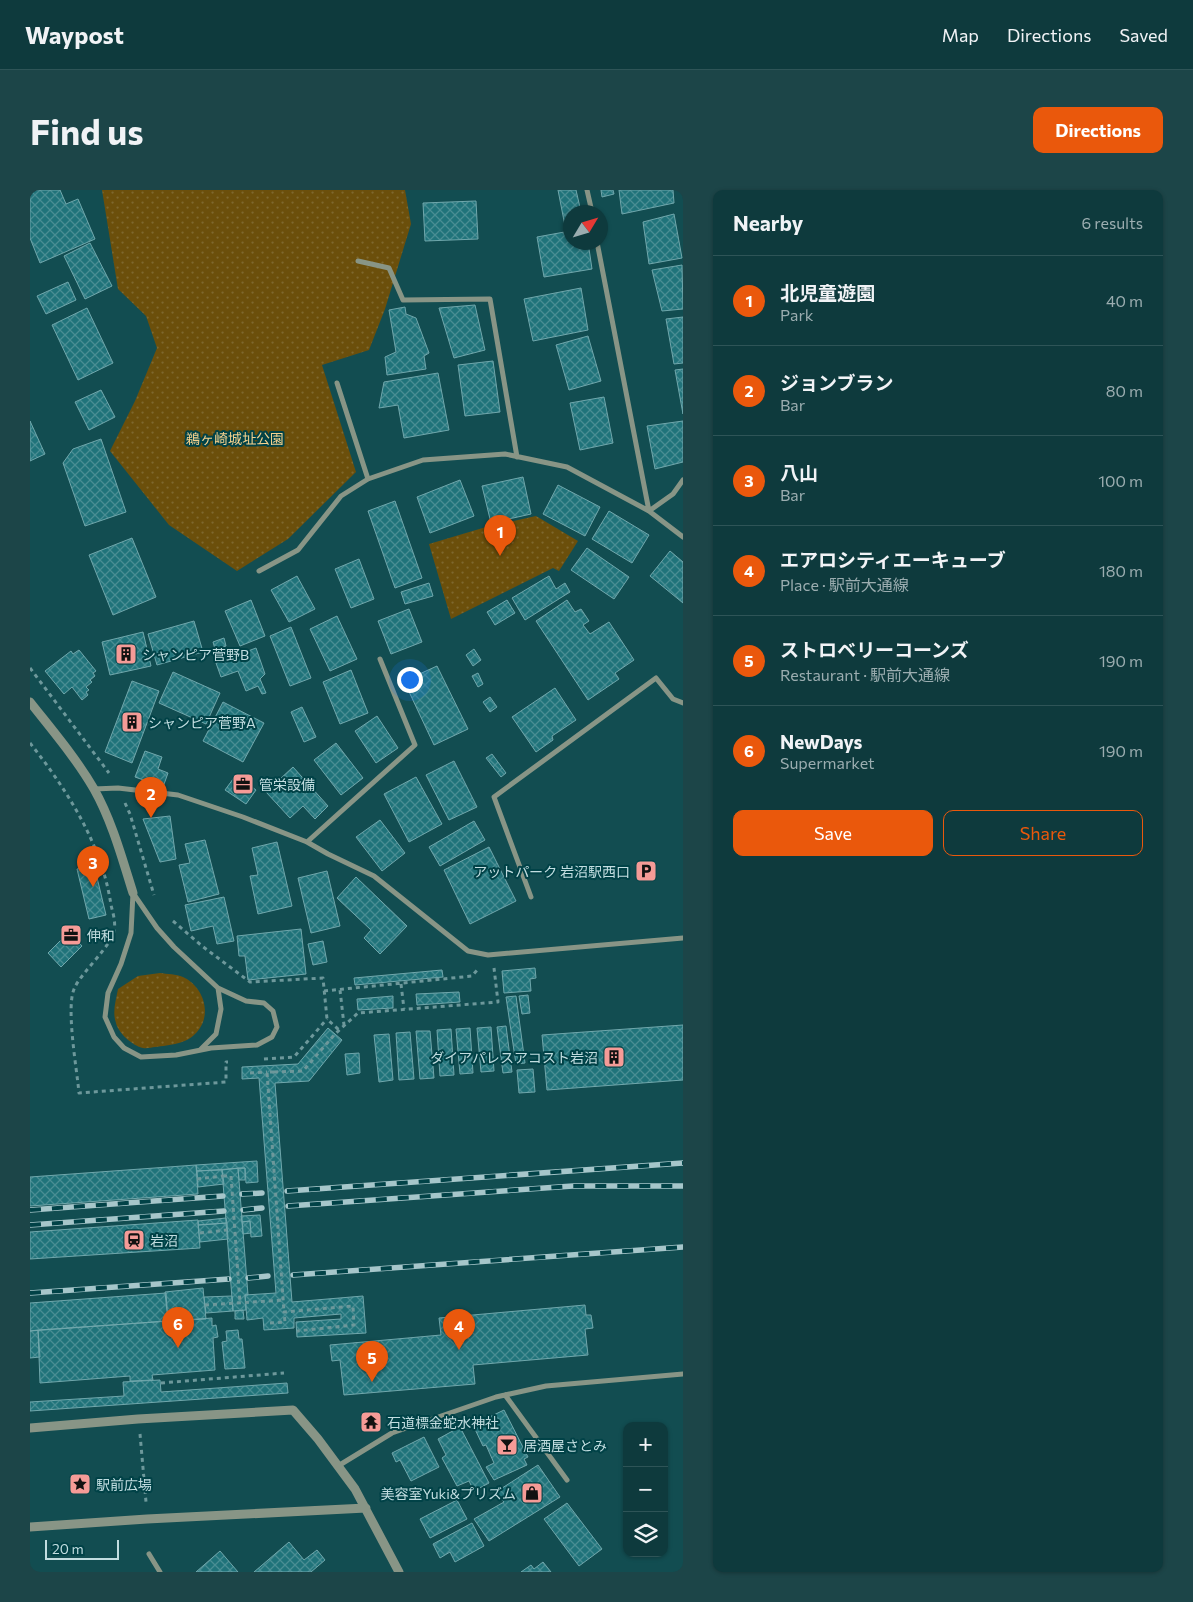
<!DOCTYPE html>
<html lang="en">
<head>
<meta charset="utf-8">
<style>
  body { margin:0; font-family:Commissioner,"Noto Sans JP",sans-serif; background:#1c4548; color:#f1f3f6 }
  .controls { position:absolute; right:15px; bottom:15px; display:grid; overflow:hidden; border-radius:10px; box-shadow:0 1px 4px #0004 }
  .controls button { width:45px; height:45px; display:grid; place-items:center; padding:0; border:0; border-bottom:1px solid #2e5457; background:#0e3a3d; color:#f1f3f6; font:25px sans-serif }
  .compass { position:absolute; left:533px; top:15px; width:45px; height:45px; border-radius:50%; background:#0e3a3d; box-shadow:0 1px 4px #0004; rotate:52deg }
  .scale { position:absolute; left:15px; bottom:12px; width:74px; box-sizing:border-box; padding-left:5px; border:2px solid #c2dde0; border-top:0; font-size:14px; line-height:18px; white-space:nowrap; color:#c2dde0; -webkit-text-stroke:4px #014247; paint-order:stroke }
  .you { position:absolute; left:379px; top:489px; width:18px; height:18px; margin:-12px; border:4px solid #fff; border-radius:50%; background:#1a73e8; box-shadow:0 0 0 8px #1a73e833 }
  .badge { display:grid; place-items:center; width:32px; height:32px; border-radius:50%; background:#ea580c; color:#fff; font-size:16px; font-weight:700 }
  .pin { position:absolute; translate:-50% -41px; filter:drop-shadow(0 1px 2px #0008) }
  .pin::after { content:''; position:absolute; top:26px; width:18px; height:15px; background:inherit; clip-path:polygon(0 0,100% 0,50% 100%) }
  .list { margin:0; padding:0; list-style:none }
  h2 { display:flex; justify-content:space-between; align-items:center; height:65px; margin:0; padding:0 20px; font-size:21px }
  h2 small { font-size:16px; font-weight:400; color:#9badb0 }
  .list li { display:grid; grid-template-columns:32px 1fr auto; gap:15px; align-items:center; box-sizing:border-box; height:90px; padding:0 20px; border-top:1px solid #2e5457 }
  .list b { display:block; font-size:19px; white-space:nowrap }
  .list p { margin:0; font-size:16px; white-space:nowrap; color:#9badb0 }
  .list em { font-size:16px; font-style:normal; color:#9badb0 }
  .actions { display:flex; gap:10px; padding:15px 20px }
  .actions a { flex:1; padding:11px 0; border:1px solid #ea580c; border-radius:10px; text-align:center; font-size:18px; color:#ea580c }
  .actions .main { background:#ea580c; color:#fff }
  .icon { flex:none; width:28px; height:28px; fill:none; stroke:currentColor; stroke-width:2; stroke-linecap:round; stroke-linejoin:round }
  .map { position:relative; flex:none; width:653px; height:1382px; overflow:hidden; border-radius:10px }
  header { display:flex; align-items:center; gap:30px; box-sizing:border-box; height:70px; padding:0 25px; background:#0e3a3d; border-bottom:1px solid #2e5457 }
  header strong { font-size:24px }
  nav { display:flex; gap:28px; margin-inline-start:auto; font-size:18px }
  .intro { display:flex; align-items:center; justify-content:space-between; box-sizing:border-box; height:120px; padding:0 30px }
  h1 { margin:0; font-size:35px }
  .button { padding:12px 22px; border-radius:10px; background:#ea580c; color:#fff; font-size:18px; font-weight:700 }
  main { display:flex; gap:30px; padding:0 30px }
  aside { flex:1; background:#0e3a3d; border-radius:10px; box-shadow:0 1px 4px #0004 }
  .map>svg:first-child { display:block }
</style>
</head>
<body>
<header>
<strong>Waypost</strong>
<nav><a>Map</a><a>Directions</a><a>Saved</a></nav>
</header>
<div class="intro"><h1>Find us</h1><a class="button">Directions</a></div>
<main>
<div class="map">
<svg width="653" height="1382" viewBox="0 0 653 1382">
  <defs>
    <pattern id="green-dots" width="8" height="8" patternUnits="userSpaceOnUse" patternTransform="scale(1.25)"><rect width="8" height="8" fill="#6b4f0b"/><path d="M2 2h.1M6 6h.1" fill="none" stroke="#7e682e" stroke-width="1.8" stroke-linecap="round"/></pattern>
    <pattern id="building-cross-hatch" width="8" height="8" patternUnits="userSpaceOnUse" patternTransform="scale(1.25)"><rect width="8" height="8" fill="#20737a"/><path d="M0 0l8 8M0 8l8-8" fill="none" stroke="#498d93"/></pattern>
  </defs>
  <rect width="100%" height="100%" fill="#124d51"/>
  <path fill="url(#green-dots)" d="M72,0H375L381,34L355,119L339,160L292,175L326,282L258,349L207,381L139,335L80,261L105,211L127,158L116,126L88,99Z
    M506,326L548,351L529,381L523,378L421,429L399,354L456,337Z
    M130,783C137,784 146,784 153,787C173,796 183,824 167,842C157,854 140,855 125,857C122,857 117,859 113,858C103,856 88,843 86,833C82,822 86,810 88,799L108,786Z"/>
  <path fill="url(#building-cross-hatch)" stroke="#70a7ac" d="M0,0H30L36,14L48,9L65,49L10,73L0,48Z
    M528,0H546L551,22H540V35L535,36Z
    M571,0H583L584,4L572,7Z
    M589,0H643L644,13L592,24Z
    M446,11L448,49L395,51L393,13Z
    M644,24L652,68L619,74L613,32Z
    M540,41V52H558L562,79L514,87L507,47Z
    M60,53L82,96L55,109L34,66Z
    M652,75L653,119L632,121L622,80Z
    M38,92L46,110L16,124L7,106Z
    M551,98L558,140L503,151L494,109Z
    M445,115L455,160L424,168L409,118Z
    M375,117L376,124L386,128L399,163L394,166L396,179L357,185L355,167L366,162L359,120Z
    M57,118L83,173L48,190L22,135Z
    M653,127V173L644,174L636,129Z
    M558,146L571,191L539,200L526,155Z
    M463,171L470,222L435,226L428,175Z
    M653,179V224L645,180Z
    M408,183L419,240L374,248L368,215L349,218L354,192Z
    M71,200L85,227L59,240L45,212Z
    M574,207L583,253L550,260L540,213Z
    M0,231L15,264L0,271Z
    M653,231V272L625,279L617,236Z
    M71,249L96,322L55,336L33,273L43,259Z
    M493,287L501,324L461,333L452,296Z
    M430,290L444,326L400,343L387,307Z
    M528,295L570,317L555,346L513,324Z
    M365,311L392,388L365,398L338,321Z
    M579,321L619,345L602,373L562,349Z
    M102,348L126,407L83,425L59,365Z
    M557,358L599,387L584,409L541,380Z
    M640,361L653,372V413L620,386Z
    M329,369L344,409L321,418L305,379Z
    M267,386L285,419L259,432L241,400Z
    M519,386L526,399L535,393L540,402L495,430L482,408Z
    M399,393L403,406L375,414L371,402Z
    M221,410L235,446L210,456L195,421Z
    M477,410L485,423L465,435L457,422Z
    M537,410L545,422L551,419L559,431L553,435L560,444L579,432L604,470L585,483L589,489L558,510L506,431Z
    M379,419L392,452L361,464L348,431Z
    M307,426L327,469L300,481L280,439Z
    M164,431L173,462L127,475L118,444Z
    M261,437L281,488L260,496L240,446Z
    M113,442L121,476L80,485L72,452Z
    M194,448L196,456L185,459L183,452Z
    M226,458L235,484L230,489L236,503L232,504L228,496L216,501L208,481L191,487L186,473Z
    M444,459L451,470L443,476L436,465Z
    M49,460L66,481L63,483L65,486L60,490L62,492L56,497L59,500L56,502L58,505L52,510L42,497L34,504L15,481L41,461L43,464Z
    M407,476L438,539L404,555L374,491Z
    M321,480L338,523L310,534L293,492Z
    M143,482L190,503L176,534L129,513Z
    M448,483L453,494L448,497L442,486Z
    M102,491L129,501L102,573L75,562Z
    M525,498L546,530L522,546L523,550L506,562L482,527Z
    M460,507L467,517L460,522L453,512Z
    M193,512L234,533L213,572L173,551Z
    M272,517L286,547L274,552L261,522Z
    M347,526L368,558L346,573L325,541Z
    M306,553L333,588L311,605L284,570Z
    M115,561L132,567L128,579L138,583L133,597L105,587Z
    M462,564L476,583L471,587L456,568Z
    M424,571L447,617L419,630L396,585Z
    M263,577L298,616L285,629L273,616L260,628L236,602Z
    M206,585L226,600L216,614L195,600Z
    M386,587L412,634L379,652L354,604Z
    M140,626L146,669L130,672L113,629Z
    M350,630L375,663L352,681L326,647Z
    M444,631L455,650L410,676L399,657Z
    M175,650L189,704L158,712L149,675L160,673L155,654Z
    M247,652L262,716L228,724L220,686L228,685L222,658Z
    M459,657L486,711L440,734L414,680Z
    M64,675L76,725L59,729L47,679Z
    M297,681L310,736L281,743L268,688Z
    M326,687L377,736L350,764L334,748L341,740L307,708Z
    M194,707L204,751L187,754L183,736L161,741L155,715Z
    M271,739L276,784L218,790L215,766H209L207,746Z
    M39,742L52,756L31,777L18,763Z
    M293,751L297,772L283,775L278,754Z
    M505,778L506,788L500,789L501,801L474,803L472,781Z
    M412,780L413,787L325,795L324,788Z
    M429,802L430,812L387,815L386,804Z
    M498,805L500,823L492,824L489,806Z
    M363,806V818L328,820L327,809Z
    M486,806L495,873L486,874L476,807Z
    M653,835V890L517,900L512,845Z
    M476,836L482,882L473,883L467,837Z
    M461,837L464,881L451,882L447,838Z
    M298,838L312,850L279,891L245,893L262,1112L333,1106L336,1143L267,1147L266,1132L311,1129V1124L264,1128V1138L234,1140L233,1128L217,1130L215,1105L246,1103L229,888L212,889V877L268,874Z
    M440,838L443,883L430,884L426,839Z
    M421,839L424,885L410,886L407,840Z
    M386,841H400L404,888L390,889Z
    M380,842L384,889L369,890L366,843Z
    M359,844L363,890L349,892L344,845Z
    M329,863L330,883L317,885L315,864Z
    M503,879L505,902L489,903L487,880Z
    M227,971L228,992L216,993L215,978L167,981L166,975Z
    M166,975L168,1004L0,1016V987Z
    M208,978L218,1105H215L216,1120L203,1121L192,980Z
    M208,978H215V990H209Z
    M192,980L194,994L168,997L167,981Z
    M230,1025L232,1046L221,1047L220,1031L212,1032L211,1026Z
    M196,1028L197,1033L168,1035V1031Z
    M168,1030L170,1058L0,1069V1042Z
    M220,1031L221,1043L213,1044L212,1032Z
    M197,1033L198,1049L170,1052L168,1035Z
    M173,1098L176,1129L138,1131L135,1102Z
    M136,1103L138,1131L0,1141V1113Z
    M202,1106L203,1121L176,1123L174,1107Z
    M555,1115L556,1125H561L563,1138L555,1139L558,1165L443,1175L445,1194L314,1205L310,1170L302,1171L300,1155L411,1145L409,1128Z
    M213,1120L214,1129H205V1121Z
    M182,1128V1136L186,1135L188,1147L183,1148L185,1180L122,1185L123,1190L100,1191V1186L10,1193L8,1140Z
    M8,1140L10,1167L0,1168V1141Z
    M208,1140L209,1149H212L215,1178L195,1179L192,1152L197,1151L196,1141Z
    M130,1190L131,1202L257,1193L258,1203L0,1221V1212L94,1206L93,1192Z
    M474,1220L498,1267L494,1269L497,1275L464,1290L456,1277L464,1273L456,1255L453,1256L443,1235Z
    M430,1237L459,1293L444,1301L439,1291L427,1296L412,1268L416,1265L408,1249Z
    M394,1247L409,1277L381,1291L370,1270L366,1272L362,1263Z
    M508,1275L530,1307L459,1351L444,1329L474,1312L466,1302Z
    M427,1310L437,1329L400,1348L390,1329Z
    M537,1313L572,1359L549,1376L514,1329Z
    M442,1333L454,1356L425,1372L420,1362L410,1368L403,1354Z
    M259,1352L274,1370L287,1360L295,1370L281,1382H224Z
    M190,1361L208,1382H166Z
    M513,1372L521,1382H491L501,1375L504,1379Z"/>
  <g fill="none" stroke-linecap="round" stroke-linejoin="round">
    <path stroke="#6d989b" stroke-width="3" stroke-dasharray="4 4" stroke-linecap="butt" d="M0,478L79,583
      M0,553C37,600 72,654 81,715C83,723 86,733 84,741C82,755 52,782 45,797C35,814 47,880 49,903L196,892V872H198
      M95,613L100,624L124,705
      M143,731L172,756L220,792L293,788L297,829L309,840
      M371,794L374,819
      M310,800L314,835
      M294,801L442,786L449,778
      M234,869L264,867L297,829
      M244,882L273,881L305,844L328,823L468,812L464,778
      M220,883L237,882
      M167,989L193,986
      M170,1043L197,1040
      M175,1115L253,1110
      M240,1133L255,1132L254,1122L323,1116L324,1135L267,1141
      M131,1193L254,1183
      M110,1244L116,1312"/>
    <path stroke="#889586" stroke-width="5" d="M557,0L562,22
      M567,52L619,321L653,347
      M328,71L359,78L373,110L460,109L487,267
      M307,193L338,289
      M229,381L268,360L311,306L338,289L393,270L475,264L537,277L619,321L643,304L653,290
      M64,599L88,598L148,605L213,627L277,652L298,664L344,686L438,761L458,765L653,748
      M277,652L385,555L350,469
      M103,703L127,738L144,757L188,798L216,811L234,813L243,821L247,837L242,847L227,855L181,858L146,865L111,867L94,858L84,847L75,827L78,803L91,774L101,743Z
      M501,707L464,607L626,488L643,509L653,513
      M170,860L186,844L191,819L188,798
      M475,1205L537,1290
      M308,1276L362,1243L466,1207L516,1196L653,1184
      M119,1364L130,1382"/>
    <path stroke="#889586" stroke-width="9" d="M0,512C22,540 46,568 64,599C82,631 92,668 103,703
      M0,1238L108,1229L263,1220L288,1249L325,1299L369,1382
      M0,1337L117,1329L336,1318"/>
    <g stroke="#a6c6ca" stroke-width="5.5">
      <path id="rail" d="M257,1001L653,973
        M212,1004L232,1003
        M258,1016L543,996H653
        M0,1020L193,1006
        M213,1020L232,1018
        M0,1035L194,1021
        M263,1085L653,1057
        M218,1088L238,1086
        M0,1103L199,1089"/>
    </g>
    <use href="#rail" stroke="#014247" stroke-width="4" stroke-dasharray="11" stroke-linecap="butt"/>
    <path stroke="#6d989b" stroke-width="3" stroke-dasharray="4 4" stroke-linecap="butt" d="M244,882H237L254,1122
      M193,986H201L210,1113"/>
  </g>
  <defs>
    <g id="building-square" transform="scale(1.125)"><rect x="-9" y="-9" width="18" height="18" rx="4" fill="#f59b97" stroke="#014247"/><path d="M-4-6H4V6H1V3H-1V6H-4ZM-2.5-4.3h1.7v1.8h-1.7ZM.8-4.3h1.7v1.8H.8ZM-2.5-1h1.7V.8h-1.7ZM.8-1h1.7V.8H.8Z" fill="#111"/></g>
    <g id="office-square" transform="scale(1.125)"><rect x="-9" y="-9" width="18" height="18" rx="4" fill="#f59b97" stroke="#014247"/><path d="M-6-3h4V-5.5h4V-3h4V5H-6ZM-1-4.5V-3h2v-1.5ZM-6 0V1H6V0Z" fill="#111"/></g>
    <g id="parking-square" transform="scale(1.125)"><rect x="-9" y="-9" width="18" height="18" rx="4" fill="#f59b97" stroke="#014247"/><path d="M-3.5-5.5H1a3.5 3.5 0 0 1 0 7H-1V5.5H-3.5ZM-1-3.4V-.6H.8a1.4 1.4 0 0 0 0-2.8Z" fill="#111"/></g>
    <g id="station-square" transform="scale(1.125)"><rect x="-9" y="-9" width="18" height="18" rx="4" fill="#f59b97" stroke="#014247"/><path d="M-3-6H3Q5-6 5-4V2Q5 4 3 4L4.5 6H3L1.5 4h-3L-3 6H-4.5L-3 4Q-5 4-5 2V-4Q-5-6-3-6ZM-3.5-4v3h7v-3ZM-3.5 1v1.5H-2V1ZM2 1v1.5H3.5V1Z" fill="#111"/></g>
    <g id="temple-square" transform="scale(1.125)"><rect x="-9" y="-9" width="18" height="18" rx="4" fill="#f59b97" stroke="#014247"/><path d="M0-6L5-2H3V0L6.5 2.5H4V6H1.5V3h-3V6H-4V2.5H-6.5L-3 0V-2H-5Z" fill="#111"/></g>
    <g id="bar-square" transform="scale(1.125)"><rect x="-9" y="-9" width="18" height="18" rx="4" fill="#f59b97" stroke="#014247"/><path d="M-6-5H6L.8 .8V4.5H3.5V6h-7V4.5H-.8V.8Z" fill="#111"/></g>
    <g id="sight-square" transform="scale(1.125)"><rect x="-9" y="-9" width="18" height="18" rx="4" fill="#f59b97" stroke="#014247"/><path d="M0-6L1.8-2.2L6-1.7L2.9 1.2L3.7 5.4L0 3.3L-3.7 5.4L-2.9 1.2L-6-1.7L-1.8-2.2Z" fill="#111"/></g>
    <g id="shop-square" transform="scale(1.125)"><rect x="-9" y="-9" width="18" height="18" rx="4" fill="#f59b97" stroke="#014247"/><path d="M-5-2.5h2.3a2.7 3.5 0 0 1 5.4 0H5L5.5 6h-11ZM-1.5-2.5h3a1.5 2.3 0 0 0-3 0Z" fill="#111"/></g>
  </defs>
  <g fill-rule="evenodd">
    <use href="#building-square" x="96" y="464"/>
    <use href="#building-square" x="102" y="532"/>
    <use href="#office-square" x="213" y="594"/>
    <use href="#parking-square" x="616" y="681"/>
    <use href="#office-square" x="41" y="745"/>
    <use href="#building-square" x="584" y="867"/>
    <use href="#station-square" x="104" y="1050"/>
    <use href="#temple-square" x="341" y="1232"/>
    <use href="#bar-square" x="477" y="1255"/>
    <use href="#sight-square" x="50" y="1294"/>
    <use href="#shop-square" x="502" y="1303"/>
  </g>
  <g text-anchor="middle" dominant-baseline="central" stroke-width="4" stroke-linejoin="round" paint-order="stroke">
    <g font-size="14" fill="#f5d18d" stroke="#014247">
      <text x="205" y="248">鵜ヶ崎城址公園</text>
    </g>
    <g font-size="14" fill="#c2dde0" stroke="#014247" text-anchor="start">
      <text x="112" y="464">シャンピア菅野B</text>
      <text x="118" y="532">シャンピア菅野A</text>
      <text x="229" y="594">管栄設備</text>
      <text x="600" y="681" text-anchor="end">アットパーク 岩沼駅西口</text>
      <text x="57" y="745">伸和</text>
      <text x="568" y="867" text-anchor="end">ダイアパレスアコスト岩沼</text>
      <text x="120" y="1050">岩沼</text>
      <text x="357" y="1232">石道標金蛇水神社</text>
      <text x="493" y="1255">居酒屋さとみ</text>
      <text x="66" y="1294">駅前広場</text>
      <text x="486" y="1303" text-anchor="end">美容室Yuki&amp;プリズム</text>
    </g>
  </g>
</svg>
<div class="controls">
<button>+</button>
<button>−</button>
<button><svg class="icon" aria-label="layers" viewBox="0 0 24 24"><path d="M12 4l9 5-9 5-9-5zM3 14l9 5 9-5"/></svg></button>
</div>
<svg class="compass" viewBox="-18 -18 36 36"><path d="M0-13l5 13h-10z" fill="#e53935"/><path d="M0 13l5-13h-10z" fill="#9badb0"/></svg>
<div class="scale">20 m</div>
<div class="you"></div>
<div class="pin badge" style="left:470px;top:366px">1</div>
<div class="pin badge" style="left:121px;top:628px">2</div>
<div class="pin badge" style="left:63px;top:697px">3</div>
<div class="pin badge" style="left:429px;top:1160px">4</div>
<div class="pin badge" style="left:342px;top:1192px">5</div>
<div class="pin badge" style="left:148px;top:1158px">6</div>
</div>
<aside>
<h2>Nearby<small>6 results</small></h2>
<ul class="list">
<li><span class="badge">1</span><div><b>北児童遊園</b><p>Park</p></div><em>40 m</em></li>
<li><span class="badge">2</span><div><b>ジョンブラン</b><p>Bar</p></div><em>80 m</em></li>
<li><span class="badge">3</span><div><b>八山</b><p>Bar</p></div><em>100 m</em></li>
<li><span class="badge">4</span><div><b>エアロシティエーキューブ</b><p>Place · 駅前大通線</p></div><em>180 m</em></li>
<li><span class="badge">5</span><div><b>ストロベリーコーンズ</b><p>Restaurant · 駅前大通線</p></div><em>190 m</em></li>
<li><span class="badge">6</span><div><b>NewDays</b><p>Supermarket</p></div><em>190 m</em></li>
</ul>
<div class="actions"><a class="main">Save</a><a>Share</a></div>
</aside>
</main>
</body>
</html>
